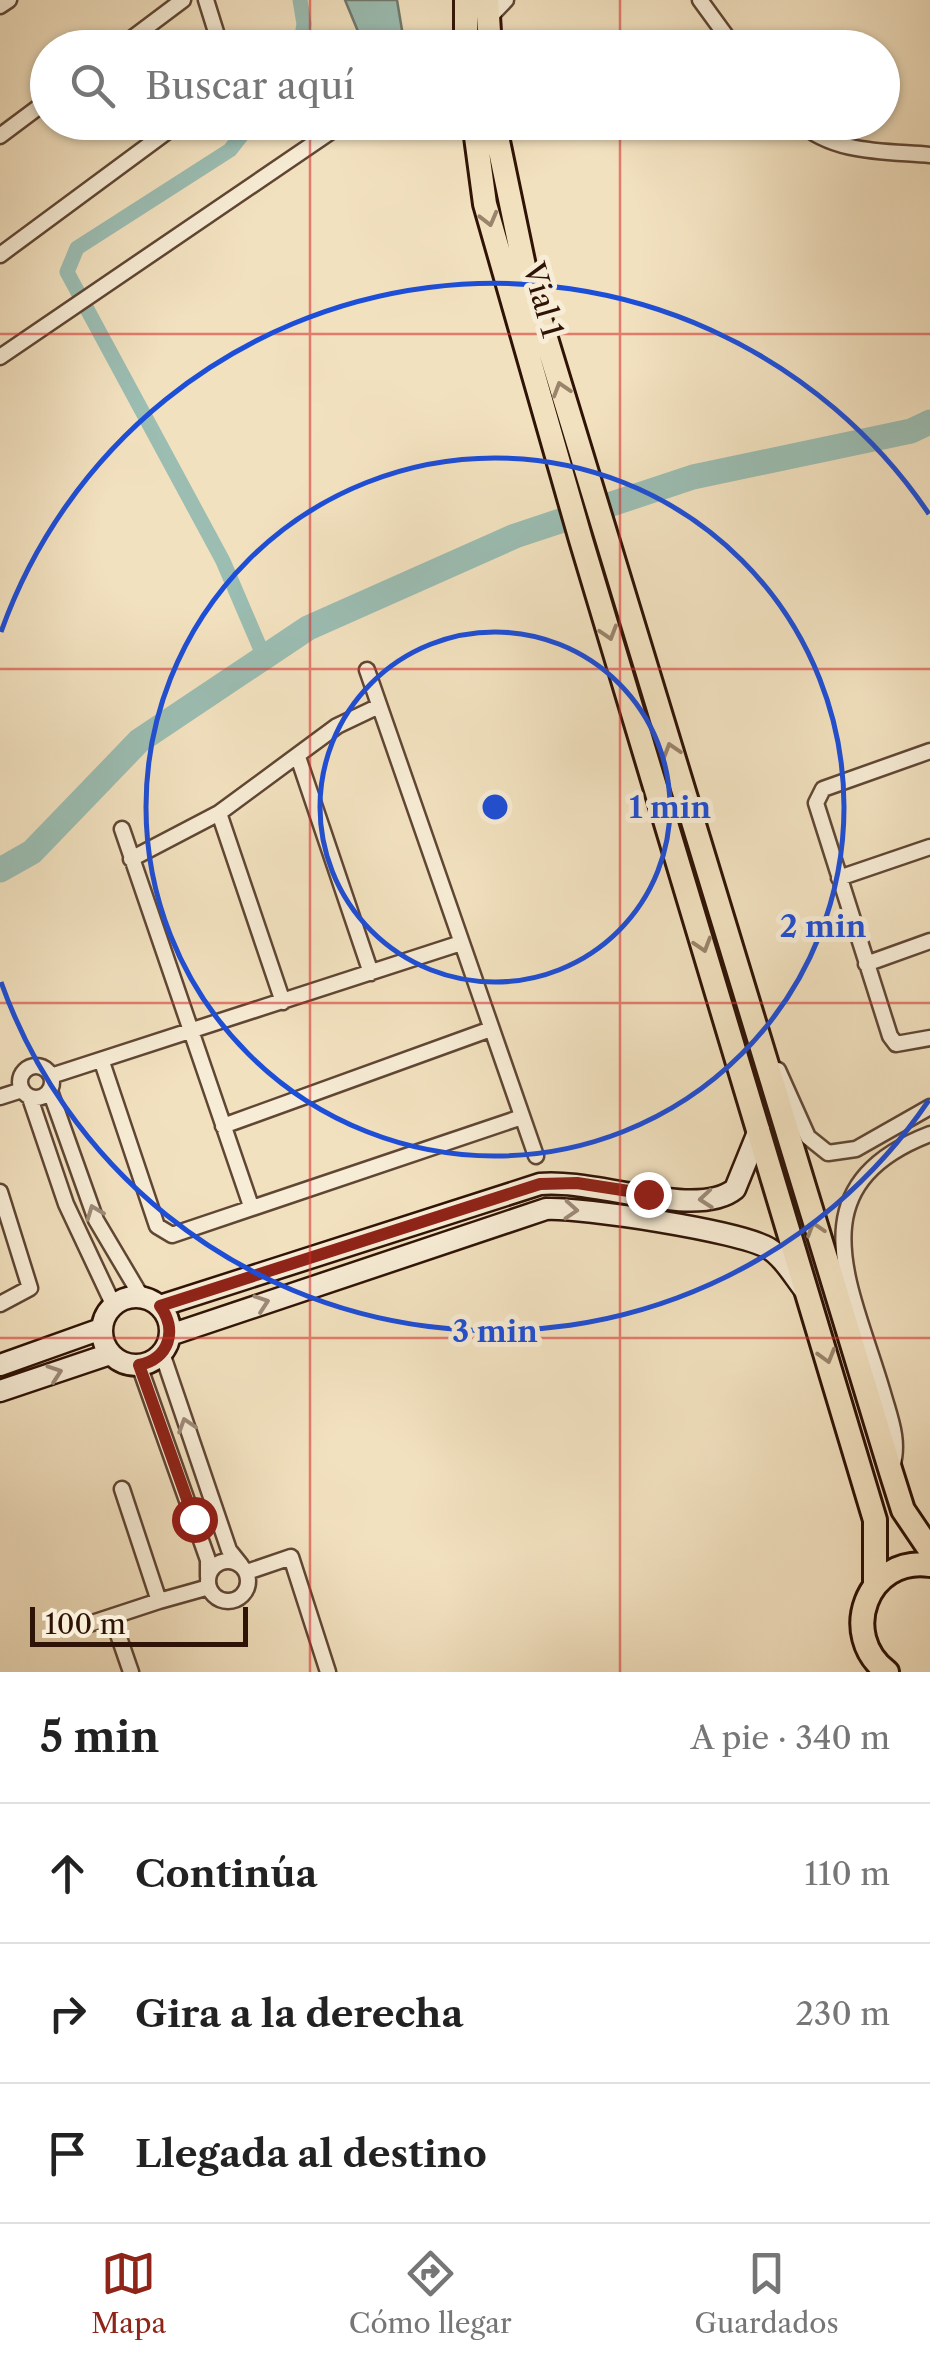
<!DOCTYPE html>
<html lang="es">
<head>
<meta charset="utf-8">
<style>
  body { margin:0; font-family:"Libre Caslon Text",serif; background:#f2f2f2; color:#222 }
  .scale { position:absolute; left:30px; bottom:25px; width:218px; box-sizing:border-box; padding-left:10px; border:5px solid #2f1306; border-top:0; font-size:28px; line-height:35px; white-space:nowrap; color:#2f1306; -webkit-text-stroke:8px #f7ecd5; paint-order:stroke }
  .stop { position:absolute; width:30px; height:30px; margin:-22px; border:8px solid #8f2418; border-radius:50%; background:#fff }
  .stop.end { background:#8f2418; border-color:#fff; box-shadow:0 2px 10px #0008 }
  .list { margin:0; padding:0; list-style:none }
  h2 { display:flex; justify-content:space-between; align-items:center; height:130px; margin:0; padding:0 40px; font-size:42px }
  h2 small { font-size:32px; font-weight:400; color:#767676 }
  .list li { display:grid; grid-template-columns:65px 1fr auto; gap:30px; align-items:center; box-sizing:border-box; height:140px; padding:0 40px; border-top:2px solid #e0e0e0 }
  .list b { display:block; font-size:38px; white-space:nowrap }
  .list em { font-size:32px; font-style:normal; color:#767676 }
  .icon { flex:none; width:55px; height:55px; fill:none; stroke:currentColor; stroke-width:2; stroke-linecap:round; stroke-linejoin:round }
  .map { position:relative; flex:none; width:930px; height:1672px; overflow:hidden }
  .search { position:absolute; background:#fff; box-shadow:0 2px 8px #0004; left:30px; right:30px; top:30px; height:110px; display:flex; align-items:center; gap:25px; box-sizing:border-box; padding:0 35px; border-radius:55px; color:#767676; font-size:38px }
  .sheet { height:550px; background:#fff }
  nav { display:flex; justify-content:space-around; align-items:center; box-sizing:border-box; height:140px; border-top:2px solid #e0e0e0; background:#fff; font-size:28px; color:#767676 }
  nav a { display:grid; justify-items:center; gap:5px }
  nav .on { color:#8f2418 }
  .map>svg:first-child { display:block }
</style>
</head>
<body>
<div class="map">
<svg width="930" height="1672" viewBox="0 0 930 1672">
  <rect width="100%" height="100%" fill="#f2e1bf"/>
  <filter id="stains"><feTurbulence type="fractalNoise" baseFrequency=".002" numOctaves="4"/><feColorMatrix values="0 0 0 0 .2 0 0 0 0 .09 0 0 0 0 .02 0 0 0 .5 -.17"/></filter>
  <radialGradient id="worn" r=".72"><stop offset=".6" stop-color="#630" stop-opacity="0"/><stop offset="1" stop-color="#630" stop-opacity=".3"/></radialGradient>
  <path fill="#9bbdb2" stroke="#70796d" stroke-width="2.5" d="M345,0H397L402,30L386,44L362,41Z"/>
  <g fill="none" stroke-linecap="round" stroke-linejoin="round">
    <path stroke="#9bbdb2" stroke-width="15" d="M300,0L304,24L300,48
      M252,122L230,150L77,248L67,272L223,561L264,657"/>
    <path stroke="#9bbdb2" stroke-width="25" d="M0,870L32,852L139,741L308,628L515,536L693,477L911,431L930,422"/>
    <g stroke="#604634" stroke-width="19">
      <path id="street" d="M206,0L221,48
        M700,0L735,48
        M0,6L9,0
        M486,21L506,0
        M119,48L183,0
        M799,122C834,154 886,151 930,155
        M0,136L48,100
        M0,255L180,122
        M0,357L345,122
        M367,670L536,1156
        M930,751L823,789L816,803L890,1036L896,1044L930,1038
        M298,757L371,973
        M219,813L283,1002
        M122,829L251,1206
        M131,859L219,813L337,726L379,706
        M839,878L930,847
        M866,964L930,941
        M102,1062L157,1226L172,1235L522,1117
        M20 1082a16 16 0 1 1 32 0a16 16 0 1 1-32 0Z
        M778,1070L808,1137L828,1153L856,1149L930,1107
        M51,1076L461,943
        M50,1091L96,1220L141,1296
        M0,1097L22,1090
        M30,1098L66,1204L113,1304
        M223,1126L491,1029
        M0,1192L30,1288L0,1304
        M162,1353L229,1550L241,1565
        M139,1365L208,1560V1577
        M892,1467C900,1441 890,1418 883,1393C853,1289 792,1187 930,1134
        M208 1581a20 20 0 1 1 40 0a20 20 0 1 1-40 0Z
        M247,1572L291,1557L328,1672
        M159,1601L209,1587
        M112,1617L131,1672
        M83,1626L159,1601L122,1489"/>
    </g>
    <g stroke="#2f1306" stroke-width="25">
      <path id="secondary" d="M102 1331a34 34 0 1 1 68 0a34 34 0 1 1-68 0Z
        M160,1306L540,1184C592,1178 697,1220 735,1189L759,1130
        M170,1335L546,1209C582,1207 739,1231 768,1248C783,1257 793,1275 804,1289
        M0,1365L101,1329
        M0,1391L110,1354"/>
    </g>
    <g stroke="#2f1306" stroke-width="28">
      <path id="primary" d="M466,0V48
        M487,0L490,48
        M474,122L485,204L581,540L875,1520V1583
        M494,122L524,266L891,1472L903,1510L930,1550
        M887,1672C838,1635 867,1556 930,1565"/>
    </g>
    <use href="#street" stroke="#f7ecd5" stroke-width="14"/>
    <use href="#secondary" stroke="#f7ecd5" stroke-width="20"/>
    <use href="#primary" stroke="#f2e1bf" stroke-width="22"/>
  </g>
  <defs><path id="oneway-chevron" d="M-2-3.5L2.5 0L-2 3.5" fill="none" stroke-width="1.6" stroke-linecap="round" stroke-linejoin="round" transform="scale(2.5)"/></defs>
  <g stroke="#9a846c">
    <use href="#oneway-chevron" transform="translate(489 219) rotate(75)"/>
    <use href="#oneway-chevron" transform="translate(561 389) rotate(-107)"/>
    <use href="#oneway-chevron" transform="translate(609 633) rotate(73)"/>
    <use href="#oneway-chevron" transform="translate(671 750) rotate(-107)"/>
    <use href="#oneway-chevron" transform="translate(703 945) rotate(73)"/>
    <use href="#oneway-chevron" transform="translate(815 1229) rotate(-107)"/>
    <use href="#oneway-chevron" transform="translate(827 1356) rotate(74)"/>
  </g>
  <g stroke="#9d8a78">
    <use href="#oneway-chevron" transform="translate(706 1199) rotate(175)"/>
    <use href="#oneway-chevron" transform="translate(571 1210) rotate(4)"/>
    <use href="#oneway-chevron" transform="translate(94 1212) rotate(-111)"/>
    <use href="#oneway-chevron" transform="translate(262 1303) rotate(-19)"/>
    <use href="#oneway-chevron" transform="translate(55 1373) rotate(-19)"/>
    <use href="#oneway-chevron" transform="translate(186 1425) rotate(-108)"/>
  </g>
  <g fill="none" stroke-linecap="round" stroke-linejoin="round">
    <path stroke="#8f2418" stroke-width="12" d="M194,1519L139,1365C169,1359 178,1330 160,1306L540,1184L577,1183L648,1194"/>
  </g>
  <path fill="none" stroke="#d62828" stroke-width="2.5" stroke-opacity="0.55" d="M310,0V48M620,0V48M310,122V1672M620,122V1672M0,334H930M0,669H930M0,1003H930M0,1338H930"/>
  <g fill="none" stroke="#1d4ed8" stroke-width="5">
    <circle cx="495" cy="807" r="175"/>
    <circle cx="495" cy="807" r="349"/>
    <path d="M929 1100A524 524 0 0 1 1 982M1 632A524 524 0 0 1 929 514"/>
  </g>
  <g text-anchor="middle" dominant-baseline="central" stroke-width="10" stroke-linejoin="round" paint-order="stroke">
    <g font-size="30" fill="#2f1306" stroke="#f7ecd5">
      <text transform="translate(543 300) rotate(74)">Vial 1</text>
    </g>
  </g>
  <circle cx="495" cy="807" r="15" fill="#1d4ed8" stroke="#f7ecd5" stroke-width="5"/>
  <g font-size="30" text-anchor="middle" font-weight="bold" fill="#1d4ed8" stroke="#f7ecd5" stroke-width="10" stroke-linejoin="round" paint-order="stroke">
    <text x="670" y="818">1 min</text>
    <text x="823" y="937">2 min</text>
    <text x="495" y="1342">3 min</text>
  </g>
  <rect width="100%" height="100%" filter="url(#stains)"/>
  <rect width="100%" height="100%" fill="url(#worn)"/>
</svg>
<div class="scale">100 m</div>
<div class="stop" style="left:194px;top:1519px"></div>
<div class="stop end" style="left:648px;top:1194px"></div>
<div class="search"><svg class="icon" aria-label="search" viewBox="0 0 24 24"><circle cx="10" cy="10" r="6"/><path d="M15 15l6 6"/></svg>Buscar aquí</div>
</div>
<section class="sheet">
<h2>5 min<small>A pie · 340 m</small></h2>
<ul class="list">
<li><svg class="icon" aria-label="ahead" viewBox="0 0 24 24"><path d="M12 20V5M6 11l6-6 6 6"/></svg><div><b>Continúa</b></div><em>110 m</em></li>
<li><svg class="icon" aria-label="right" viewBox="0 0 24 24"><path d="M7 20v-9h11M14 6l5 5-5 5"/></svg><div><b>Gira a la derecha</b></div><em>230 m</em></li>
<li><svg class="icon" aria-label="arrive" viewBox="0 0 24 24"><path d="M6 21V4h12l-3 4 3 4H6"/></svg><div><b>Llegada al destino</b></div></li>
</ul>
</section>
<nav>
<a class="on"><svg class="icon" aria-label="map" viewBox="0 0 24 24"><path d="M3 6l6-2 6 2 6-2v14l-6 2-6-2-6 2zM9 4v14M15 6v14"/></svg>Mapa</a>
<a><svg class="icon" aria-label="directions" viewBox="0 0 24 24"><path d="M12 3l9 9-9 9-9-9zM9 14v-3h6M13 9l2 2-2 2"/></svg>Cómo llegar</a>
<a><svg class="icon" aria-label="saved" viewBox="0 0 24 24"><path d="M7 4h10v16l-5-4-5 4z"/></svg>Guardados</a>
</nav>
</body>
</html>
